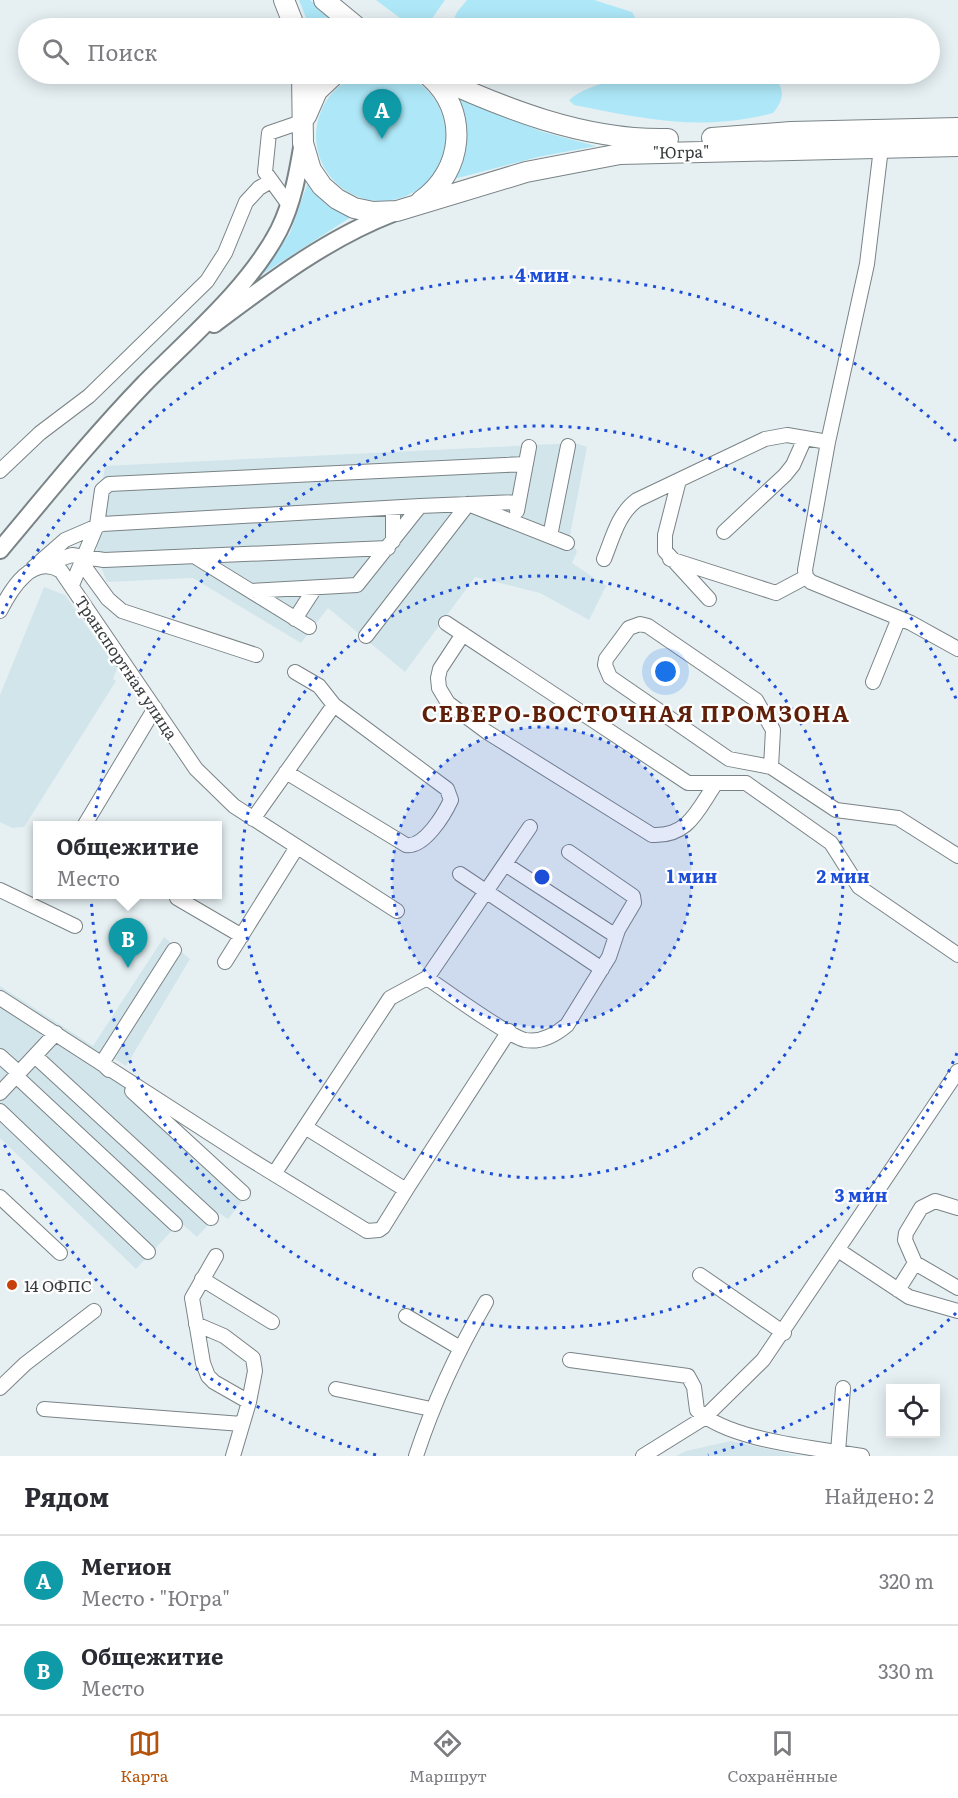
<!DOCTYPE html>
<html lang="ru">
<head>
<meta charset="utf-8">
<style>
  body { margin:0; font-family:Literata,serif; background:#f7f7f7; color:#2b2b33 }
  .controls { position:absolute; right:18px; bottom:18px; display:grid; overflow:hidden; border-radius:0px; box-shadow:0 3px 15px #0003 }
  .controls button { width:54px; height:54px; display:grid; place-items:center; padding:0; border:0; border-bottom:2px solid #e1e1e2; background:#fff; color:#2b2b33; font:30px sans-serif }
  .you { position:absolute; left:666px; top:672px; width:21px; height:21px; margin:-15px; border:4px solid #fff; border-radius:50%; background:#1a73e8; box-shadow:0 0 0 9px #1a73e833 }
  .badge { display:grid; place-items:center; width:39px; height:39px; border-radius:50%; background:#b45309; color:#fff; font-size:20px; font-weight:700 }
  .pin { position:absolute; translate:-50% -50px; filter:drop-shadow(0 2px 3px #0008) }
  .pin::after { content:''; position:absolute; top:32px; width:21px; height:18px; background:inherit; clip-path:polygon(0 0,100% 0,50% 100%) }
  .popup { position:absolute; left:33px; top:821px; width:189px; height:78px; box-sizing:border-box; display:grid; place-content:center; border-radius:0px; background:#fff; filter:drop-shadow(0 2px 4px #0005); font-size:20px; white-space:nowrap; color:#7c7c81 }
  .popup b { font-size:22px; color:#2b2b33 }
  .popup::after { content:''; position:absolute; left:50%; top:100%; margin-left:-12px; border:12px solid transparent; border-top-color:#fff }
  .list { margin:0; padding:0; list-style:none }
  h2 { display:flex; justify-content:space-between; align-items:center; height:78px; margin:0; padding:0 24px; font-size:26px }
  h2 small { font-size:20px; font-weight:400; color:#7c7c81 }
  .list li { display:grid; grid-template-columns:39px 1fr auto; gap:18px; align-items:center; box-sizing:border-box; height:90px; padding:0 24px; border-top:2px solid #e1e1e2 }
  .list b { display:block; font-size:22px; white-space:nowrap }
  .list p { margin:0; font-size:20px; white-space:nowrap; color:#7c7c81 }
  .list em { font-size:20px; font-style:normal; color:#7c7c81 }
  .icon { flex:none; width:33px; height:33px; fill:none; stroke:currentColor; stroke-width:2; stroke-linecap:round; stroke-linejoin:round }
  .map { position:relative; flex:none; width:958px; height:1456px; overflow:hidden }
  .search { position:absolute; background:#fff; box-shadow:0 3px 15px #0003; left:18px; right:18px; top:18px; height:66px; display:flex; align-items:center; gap:15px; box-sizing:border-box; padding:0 21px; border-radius:33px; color:#7c7c81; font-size:22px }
  .sheet { height:258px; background:#fff }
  nav { display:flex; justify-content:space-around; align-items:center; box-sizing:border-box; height:84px; border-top:2px solid #e1e1e2; background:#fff; font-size:16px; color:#7c7c81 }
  nav a { display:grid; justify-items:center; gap:3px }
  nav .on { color:#b45309 }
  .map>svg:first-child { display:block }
</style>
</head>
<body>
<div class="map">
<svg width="958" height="1456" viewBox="0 0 958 1456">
  <rect width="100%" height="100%" fill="#e6f0f3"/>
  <path fill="#d2e5eb" d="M575,443L587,447L570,535L577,552L572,563L606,586L589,620L540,593L475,577L405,672L328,608L301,643L193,578L107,582L97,556L96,524L105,466Z
    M44,587L65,595L117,669L113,679L116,681L24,827L12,828L0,822V695Z
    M164,937L190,959L126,1066L115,1059L113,1062L157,1091L163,1110L251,1190L228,1219L219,1213L197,1237L180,1222L136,1269L0,1138V986L93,1046Z
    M731,1441L800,1456H676L686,1451Z"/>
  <path fill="#aee8f8" d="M299,0H310L344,28H310Z
    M376,0H445L428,24L422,28L408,24Z
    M467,0H594L632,12L638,23L637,28H450L457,12Z
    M316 136a65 65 0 1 1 130 0a65 65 0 1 1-130 0Z
    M507,74H576C549,81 532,92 507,74Z
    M669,74C685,74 758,70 768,75C786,83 785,100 773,113C702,132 644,119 574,105L569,100C594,79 638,77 669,74Z
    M456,97L543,132L596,146L538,157L454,179L466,141Z
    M308,182L330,205L351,217L261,275L290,233Z"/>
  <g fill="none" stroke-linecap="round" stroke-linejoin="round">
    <g stroke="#7a8386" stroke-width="16">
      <path id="minor" d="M881,148L867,264L828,442L805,570L806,577L811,582L911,623L958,649
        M289,205L265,172L269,133L304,121
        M0,471L40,433L89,396L207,281L225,253L246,202L259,188L271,181
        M679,480L665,535V551L709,599
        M393,508V541
        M517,511L529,447
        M724,532L785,475L793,465L805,438
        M550,536L568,446
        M194,556L309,627
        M604,559C613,537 618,514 637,500L765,439L787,435L828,442
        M670,559L776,593L806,577
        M81,562L108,599L122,611L256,655
        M42,565L72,555L104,560L388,548
        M33,568L65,540L102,524L420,506
        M72,585L97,525L102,490L109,484L526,464
        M251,591L357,585L420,506L518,502
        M0,611C11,589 33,553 61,571L196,769L234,806L397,911
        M295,619L315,588
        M446,623L688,783H746L831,843L859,887L958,955
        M463,634L440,669L438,678L439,688L448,703L487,732L652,835C689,837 698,809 716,783
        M366,636L468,504L567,543
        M873,682L899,618
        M771,767L773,730L756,700L648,626L640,624L629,628L606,659L605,665L610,677L729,759L771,767L836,810L898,818L958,856
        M286,772L406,845C424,848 444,815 451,800L447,789L334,705L319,686L295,672
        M253,819L334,705
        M84,826L155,708
        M505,864L616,936
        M460,874L602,969
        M0,890L75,926
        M177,898L242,936
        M225,962L297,847
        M427,978C446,991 508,1036 525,1040C541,1043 555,1035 567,1025L609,957L618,930L634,903L633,896L569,852
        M0,998L248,1158L367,1231L379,1230L383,1227L406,1190
        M0,1056L19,1073
        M35,1056L211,1218
        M109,1070L102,1063L174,950
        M16,1076L175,1224
        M132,1091L243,1193
        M0,1093L56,1033
        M0,1111L148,1252
        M305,1127L406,1190L509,1031
        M274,1174L390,998L427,978L530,827
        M0,1197L60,1253
        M838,1250L909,1297L958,1311
        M216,1256L192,1298L203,1363L208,1376L214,1382L249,1402L233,1456
        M915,1263L958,1288
        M700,1275L784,1333
        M202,1279L272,1322
        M898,1290L915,1263L905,1240L906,1233L921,1208L935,1201L958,1208
        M406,1316L460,1348
        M196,1324L224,1336L253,1358L255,1371L249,1402
        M570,1360L688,1376L694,1387L697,1410C729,1441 817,1448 862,1456
        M0,1388L25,1364L94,1311
        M336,1389L431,1409
        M44,1409L242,1424
        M838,1452L843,1388
        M416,1456C434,1401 457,1352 486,1302
        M643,1456L704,1418L763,1360L958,1071"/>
    </g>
    <g stroke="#7a8386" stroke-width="20">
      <path id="major" d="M214,324C270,282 326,239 393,213
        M0,550C47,494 93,437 144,384C189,338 249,288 279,230C293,202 298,172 303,142"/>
    </g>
    <g stroke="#7a8386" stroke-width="22">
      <path id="highway" d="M284,0L295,28
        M324,0L358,28
        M302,74L303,143L311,170L322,186L337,199L354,208L373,212L397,211L526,172L620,154L958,146
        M429,74C503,108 584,141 668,139
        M306,116L317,91L335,74
        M712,138L791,132L958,128
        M421,201C464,171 469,111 430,77"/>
    </g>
    <use href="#minor" stroke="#fff" stroke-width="14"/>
    <use href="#major" stroke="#fff" stroke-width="16"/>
    <use href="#highway" stroke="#fff" stroke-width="20"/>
  </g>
  <circle cx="542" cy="877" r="150" fill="#1d4ed8" fill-opacity=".12"/>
  <g fill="none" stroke="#1d4ed8" stroke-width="3" stroke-dasharray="3 6">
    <circle cx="542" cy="877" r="150"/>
    <circle cx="542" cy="877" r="301"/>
    <path d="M957 1053A451 451 0 1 1 957 701"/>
    <path d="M956 1313A601 601 0 0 1 708 1455M376 1455A601 601 0 0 1 2 1140M2 614A601 601 0 0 1 956 441"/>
  </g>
  <circle fill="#c7400b" stroke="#fff" stroke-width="2" cx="12" cy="1285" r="6"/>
  <g text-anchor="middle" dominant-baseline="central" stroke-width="4.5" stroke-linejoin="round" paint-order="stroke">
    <g font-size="16" fill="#373b3c" stroke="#fff">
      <text transform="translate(681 151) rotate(-1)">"Югра"</text>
      <text transform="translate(127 667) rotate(56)">Транспортная улица</text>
    </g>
    <g font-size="16" fill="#373b3c" stroke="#fff" text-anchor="start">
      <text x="24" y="1285">14 ОФПС</text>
    </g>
    <g font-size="22" font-weight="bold" letter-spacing="1.5" fill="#601f09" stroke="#fff">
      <text x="636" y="712">СЕВЕРО-ВОСТОЧНАЯ ПРОМЗОНА</text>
    </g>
  </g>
  <circle cx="542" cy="877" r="9" fill="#1d4ed8" stroke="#fff" stroke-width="3"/>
  <g font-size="18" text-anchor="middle" font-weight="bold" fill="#1d4ed8" stroke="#fff" stroke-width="4.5" stroke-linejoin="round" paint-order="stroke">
    <text x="542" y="282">4 мин</text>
    <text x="692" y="883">1 мин</text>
    <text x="843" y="883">2 мин</text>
    <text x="861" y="1202">3 мин</text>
  </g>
</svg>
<div class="controls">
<button><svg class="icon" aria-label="locate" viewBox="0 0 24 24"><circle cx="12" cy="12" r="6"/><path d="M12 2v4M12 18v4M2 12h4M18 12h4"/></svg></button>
</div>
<div class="you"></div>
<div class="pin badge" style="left:382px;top:139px;background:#0f9aa8">A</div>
<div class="pin badge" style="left:128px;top:968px;background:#0f9aa8">B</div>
<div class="popup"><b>Общежитие</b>Место</div>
<div class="search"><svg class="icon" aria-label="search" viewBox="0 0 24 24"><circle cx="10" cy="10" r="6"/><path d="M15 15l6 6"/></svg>Поиск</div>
</div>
<section class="sheet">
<h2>Рядом<small>Найдено: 2</small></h2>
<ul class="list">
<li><span class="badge" style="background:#0f9aa8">A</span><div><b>Мегион</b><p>Место · &quot;Югра&quot;</p></div><em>320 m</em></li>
<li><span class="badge" style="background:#0f9aa8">B</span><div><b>Общежитие</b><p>Место</p></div><em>330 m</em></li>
</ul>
</section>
<nav>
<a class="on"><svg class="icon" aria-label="map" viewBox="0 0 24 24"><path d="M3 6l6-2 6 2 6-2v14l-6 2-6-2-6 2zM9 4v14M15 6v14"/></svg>Карта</a>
<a><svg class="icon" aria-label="directions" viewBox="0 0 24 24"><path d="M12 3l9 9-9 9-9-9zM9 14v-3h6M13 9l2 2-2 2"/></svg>Маршрут</a>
<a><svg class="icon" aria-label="saved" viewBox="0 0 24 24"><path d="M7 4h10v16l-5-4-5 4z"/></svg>Сохранённые</a>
</nav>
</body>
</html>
